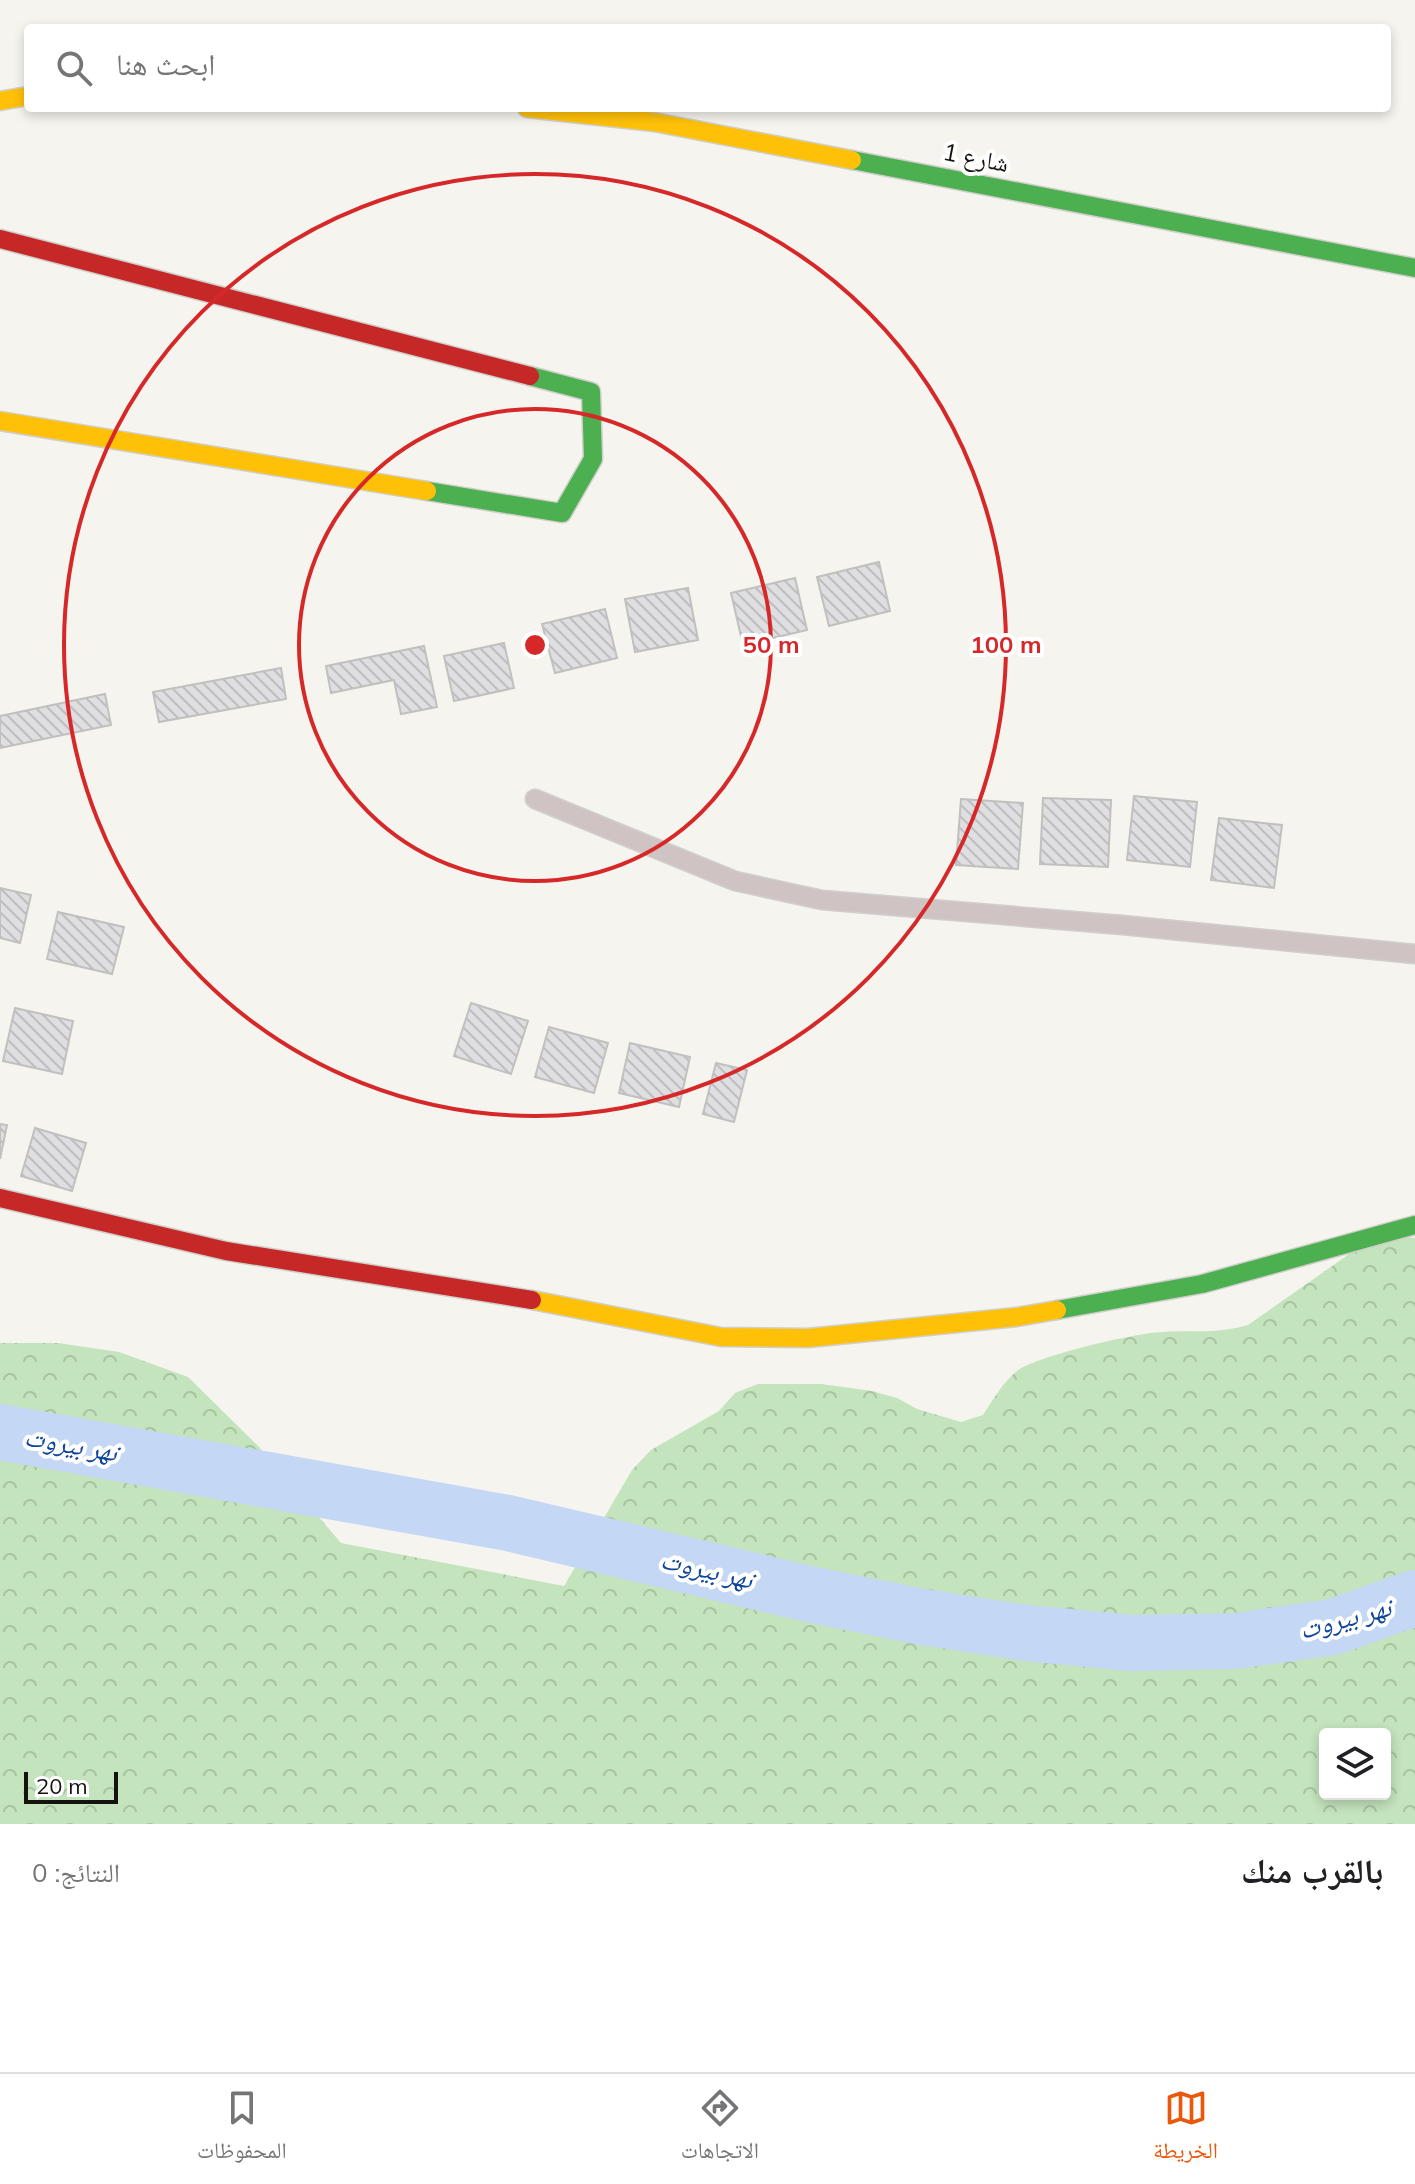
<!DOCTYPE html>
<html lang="ar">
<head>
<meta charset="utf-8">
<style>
  body { margin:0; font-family:Mulish,"Noto Naskh Arabic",sans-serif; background:#f2f2f2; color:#202124; direction:rtl }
  .controls { position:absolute; right:24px; bottom:24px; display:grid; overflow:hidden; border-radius:8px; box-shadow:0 4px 12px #0003 }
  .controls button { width:72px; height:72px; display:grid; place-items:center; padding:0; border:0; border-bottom:2px solid #e0e0e0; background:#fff; color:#202124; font:40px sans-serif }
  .scale { position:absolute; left:24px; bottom:20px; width:94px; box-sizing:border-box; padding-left:8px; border:4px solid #14130f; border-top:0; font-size:22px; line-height:28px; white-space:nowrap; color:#14130f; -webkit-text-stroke:6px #fff; paint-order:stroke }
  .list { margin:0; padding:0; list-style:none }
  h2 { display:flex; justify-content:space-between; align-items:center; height:104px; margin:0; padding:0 32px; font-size:34px }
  h2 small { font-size:26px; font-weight:400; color:#757577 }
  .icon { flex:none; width:44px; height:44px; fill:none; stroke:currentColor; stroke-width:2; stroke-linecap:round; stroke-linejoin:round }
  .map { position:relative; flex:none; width:1415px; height:1824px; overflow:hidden; direction:ltr }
  .search { position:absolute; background:#fff; box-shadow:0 4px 12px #0003; left:24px; right:24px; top:24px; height:88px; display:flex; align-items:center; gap:20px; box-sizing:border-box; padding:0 28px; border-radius:8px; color:#757577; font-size:30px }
  .sheet { height:248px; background:#fff }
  nav { display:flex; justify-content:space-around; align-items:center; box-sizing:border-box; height:112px; border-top:2px solid #e0e0e0; background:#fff; font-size:22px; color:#757577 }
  nav a { display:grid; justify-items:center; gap:4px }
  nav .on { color:#ea580c }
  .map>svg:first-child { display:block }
</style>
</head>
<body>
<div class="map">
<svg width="1415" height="1824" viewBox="0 0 1415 1824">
  <defs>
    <pattern id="forest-crowns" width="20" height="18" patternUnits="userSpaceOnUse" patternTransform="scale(2)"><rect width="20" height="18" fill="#c3e4bc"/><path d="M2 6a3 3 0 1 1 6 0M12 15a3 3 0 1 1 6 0" fill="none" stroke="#a7c3a0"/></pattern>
    <pattern id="building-back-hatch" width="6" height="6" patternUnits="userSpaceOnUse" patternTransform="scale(2)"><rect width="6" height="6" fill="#dfdfe2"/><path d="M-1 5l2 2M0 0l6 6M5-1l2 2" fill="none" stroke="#bebec1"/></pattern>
  </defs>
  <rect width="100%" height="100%" fill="#f5f4ee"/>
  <path fill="url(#forest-crowns)" fill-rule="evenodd" d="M1375,1236L1415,1238V1824H0V1343H58L119,1352L188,1377L259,1447L341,1543L564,1586L632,1470L651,1450L719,1411L735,1393L758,1384H821L872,1391L897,1398L917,1409L961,1422L983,1415C993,1400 1003,1382 1017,1371C1037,1356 1135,1333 1162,1332C1191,1330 1219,1334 1248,1325ZM1325,1734H1385V1794H1325Z"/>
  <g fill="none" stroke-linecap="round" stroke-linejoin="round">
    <path stroke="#c4d7f5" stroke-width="56" d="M0,1432L508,1523L809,1594L917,1616L1026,1633L1132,1643L1236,1641L1333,1627L1415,1598"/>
  </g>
  <path fill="url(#building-back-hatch)" stroke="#c0c0bf" stroke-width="2" d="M879,562L890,611L829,626L817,577Z
    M795,578L807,630L743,645L731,593Z
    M688,588L698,640L635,652L625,599Z
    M605,609L617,658L555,673L542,624Z
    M504,643L514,688L454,701L444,656Z
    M424,646L437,707L401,714L394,680L331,693L326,666Z
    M281,668L286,699L159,722L153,692Z
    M105,694L111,725L0,748V716Z
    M1134,796L1197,802L1190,867L1127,860Z
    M1043,798L1111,800L1108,867L1040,864Z
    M961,799L1023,803L1018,869L956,865Z
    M1219,818L1282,825L1274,888L1211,880Z
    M0,888L31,895L20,943L0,938Z
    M58,912L124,927L112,974L47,959Z
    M471,1003L528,1021L511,1074L454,1056Z
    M15,1008L73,1021L62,1074L3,1061Z
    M549,1027L608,1043L594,1093L535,1077Z
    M630,1043L690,1057L679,1107L619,1093Z
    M716,1063L747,1070L734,1122L703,1114Z
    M0,1124L7,1125L0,1159Z
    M35,1128L86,1143L72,1191L21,1176Z"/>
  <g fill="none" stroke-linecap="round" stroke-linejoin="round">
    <g stroke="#d0cfcb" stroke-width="21">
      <path id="lane" d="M535,799L735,881L822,900L1122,925L1415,954"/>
    </g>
    <g stroke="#d0cfcb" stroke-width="21">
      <path id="fast" d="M852,160L1415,268
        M427,491L562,513L593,459L591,392L530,376
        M1057,1310L1202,1284L1415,1225"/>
    </g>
    <g stroke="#d0cfcb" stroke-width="21">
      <path id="slow" d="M0,101L28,96
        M527,108L654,122L852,160
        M0,421L427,491
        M532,1300L721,1337L808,1338L1017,1317L1057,1310"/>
    </g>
    <g stroke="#d0cfcb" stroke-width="21">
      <path id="jam" d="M0,239L530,376
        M0,1198L226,1251L532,1300"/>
    </g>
    <use href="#lane" stroke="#d0c3c3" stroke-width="18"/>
    <use href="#fast" stroke="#4caf50" stroke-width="18"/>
    <use href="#slow" stroke="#ffc107" stroke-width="18"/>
    <use href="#jam" stroke="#c62828" stroke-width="18"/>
  </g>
  <g fill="none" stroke="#d62828" stroke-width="4">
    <circle cx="535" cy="645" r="236"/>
    <circle cx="535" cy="645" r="471"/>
  </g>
  <g text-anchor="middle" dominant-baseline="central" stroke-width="8" stroke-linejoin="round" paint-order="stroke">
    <g font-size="24" fill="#14130f" stroke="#fff">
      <text transform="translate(976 157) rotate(11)">شارع 1</text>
    </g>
    <g font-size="26" font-style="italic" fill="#0f4699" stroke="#fff">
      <text transform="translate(71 1444) rotate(10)">نهر بيروت</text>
      <text transform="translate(707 1569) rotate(13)">نهر بيروت</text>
      <text transform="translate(1345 1618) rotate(-15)">نهر بيروت</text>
    </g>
  </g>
  <circle cx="535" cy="645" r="12" fill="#d62828" stroke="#fff" stroke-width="4"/>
  <g font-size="24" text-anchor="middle" font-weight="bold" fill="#d62828" stroke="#fff" stroke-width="8" stroke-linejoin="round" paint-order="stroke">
    <text x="771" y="653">50 m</text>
    <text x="1006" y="653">100 m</text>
  </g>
</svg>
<div class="controls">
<button><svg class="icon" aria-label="layers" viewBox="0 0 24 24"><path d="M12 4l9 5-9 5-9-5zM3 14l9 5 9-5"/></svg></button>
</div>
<div class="scale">20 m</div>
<div class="search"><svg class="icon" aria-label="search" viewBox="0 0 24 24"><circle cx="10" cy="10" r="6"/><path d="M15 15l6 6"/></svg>ابحث هنا</div>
</div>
<section class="sheet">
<h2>بالقرب منك<small>النتائج: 0</small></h2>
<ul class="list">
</ul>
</section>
<nav>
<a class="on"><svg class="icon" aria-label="map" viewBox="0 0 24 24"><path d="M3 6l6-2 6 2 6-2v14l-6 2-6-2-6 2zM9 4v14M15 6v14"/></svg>الخريطة</a>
<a><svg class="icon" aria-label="directions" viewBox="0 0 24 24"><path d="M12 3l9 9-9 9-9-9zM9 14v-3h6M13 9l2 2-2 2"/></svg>الاتجاهات</a>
<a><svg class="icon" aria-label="saved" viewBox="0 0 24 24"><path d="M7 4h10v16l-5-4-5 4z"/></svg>المحفوظات</a>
</nav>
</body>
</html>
